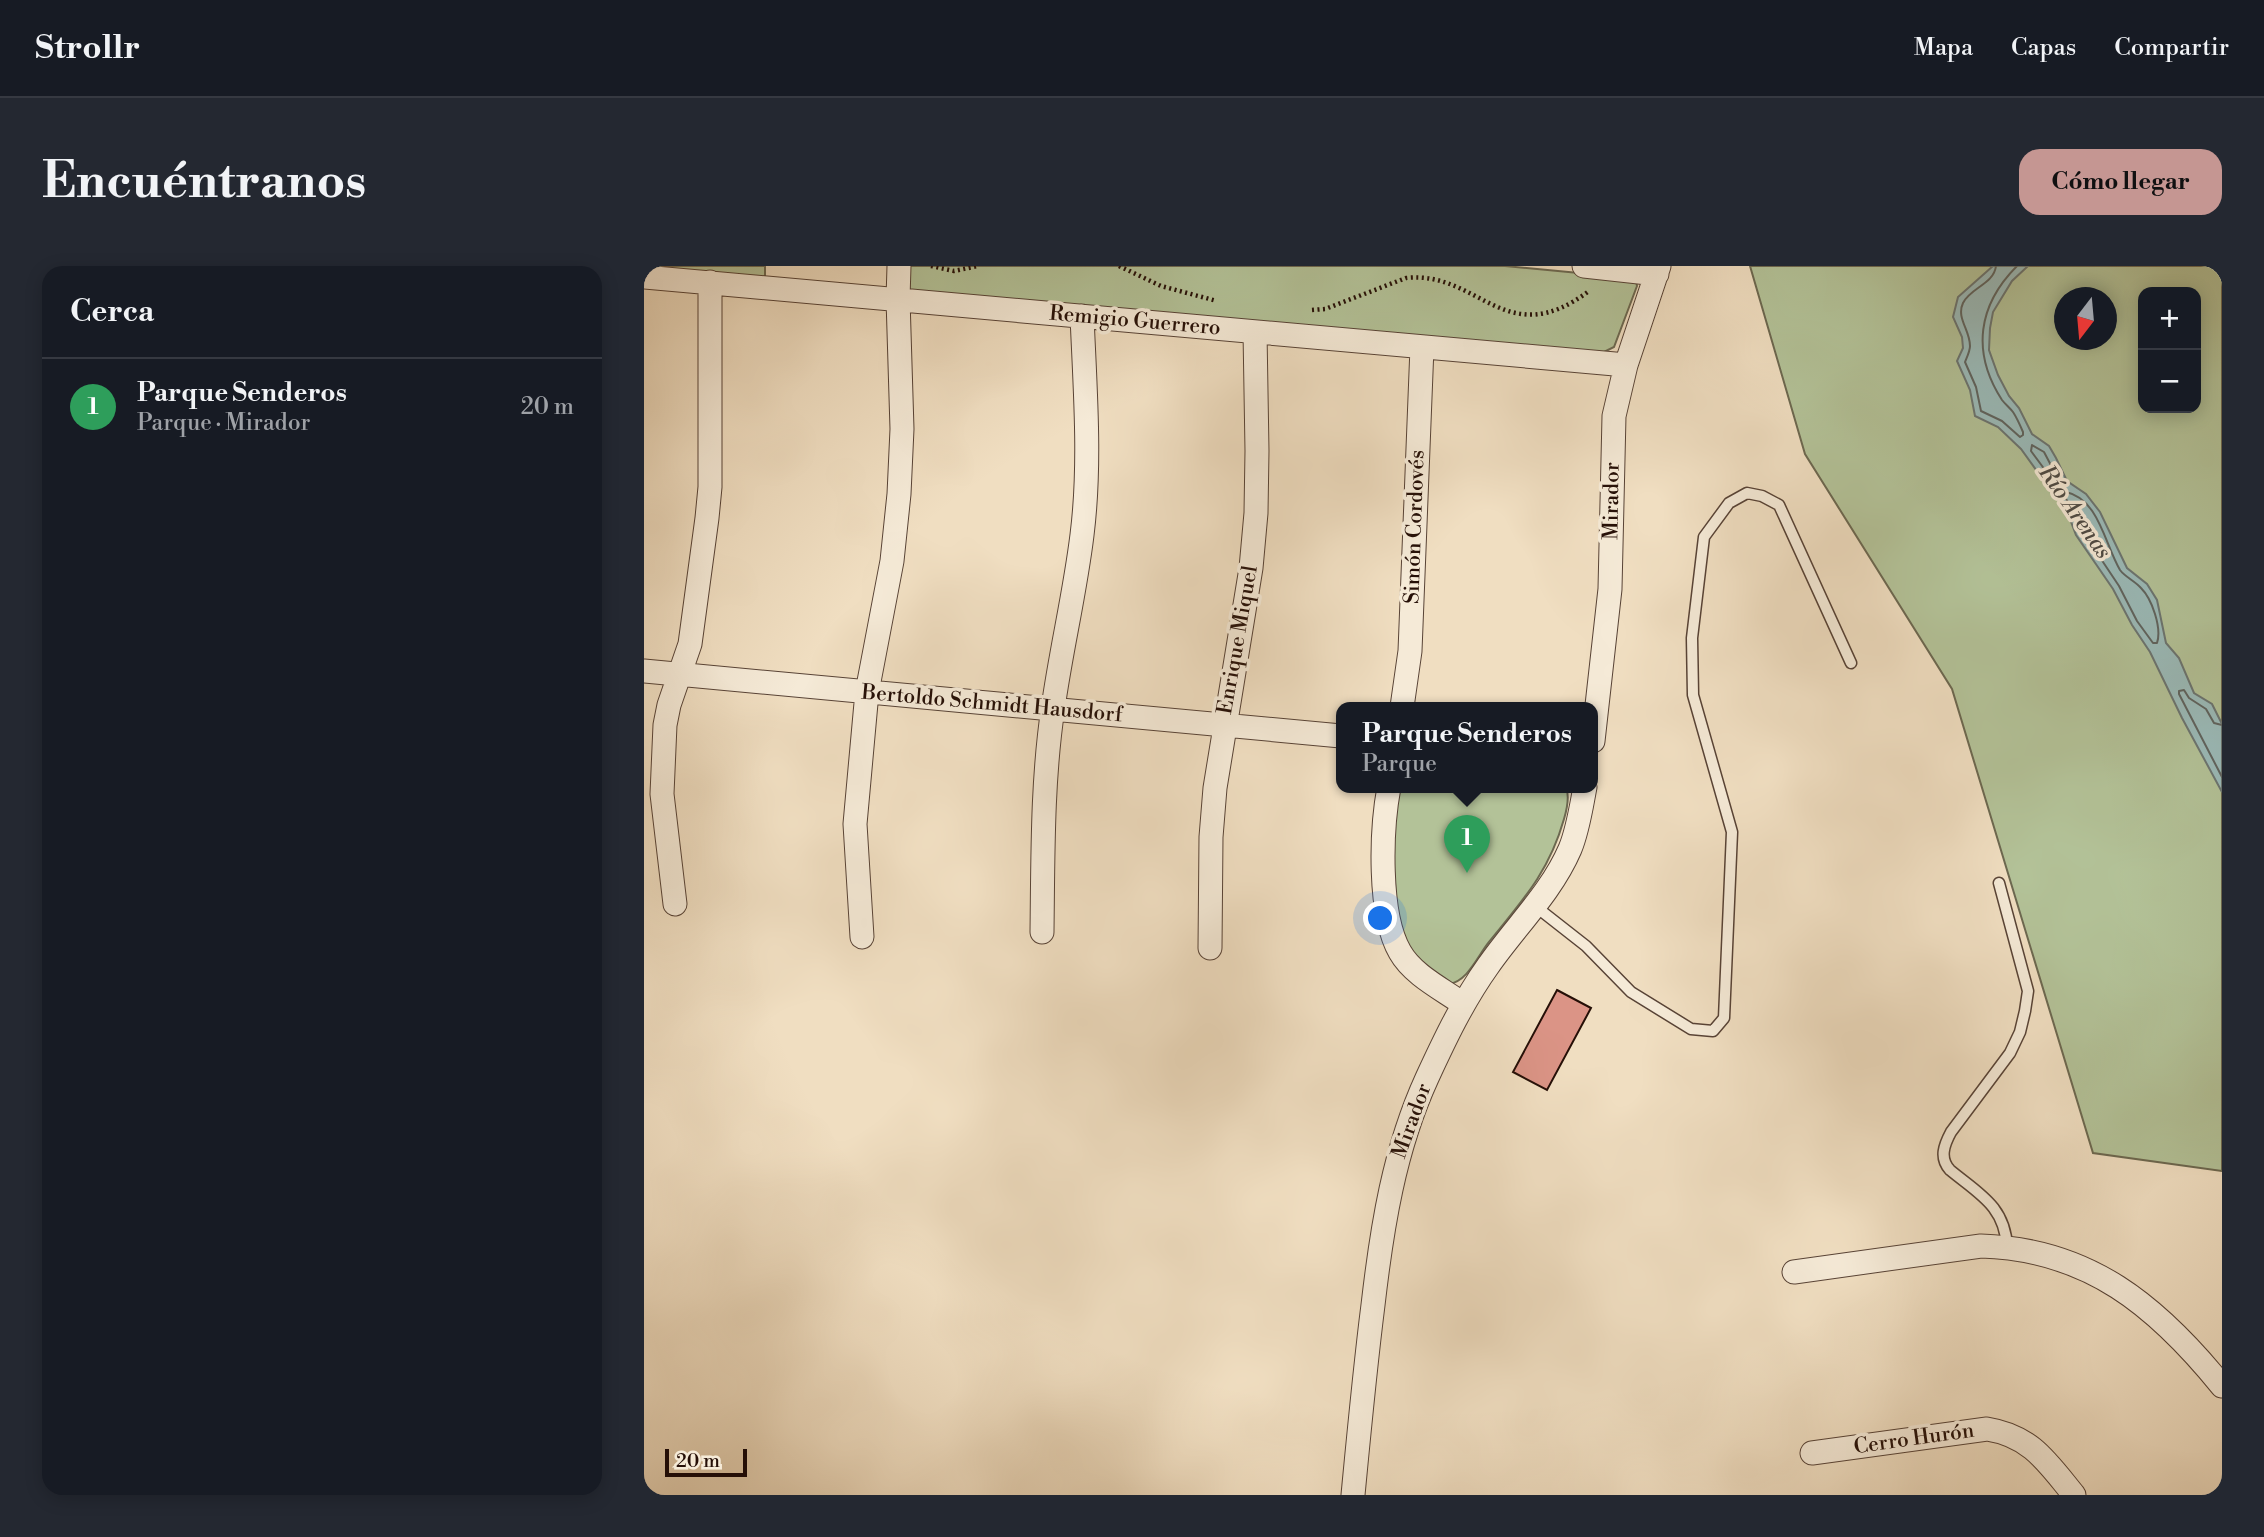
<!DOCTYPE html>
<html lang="es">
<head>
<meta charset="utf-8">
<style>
  body { margin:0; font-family:"Libre Bodoni",serif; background:#242831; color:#f1f3f6 }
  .controls { position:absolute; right:21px; top:21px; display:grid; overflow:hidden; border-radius:14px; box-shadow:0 4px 18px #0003 }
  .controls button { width:63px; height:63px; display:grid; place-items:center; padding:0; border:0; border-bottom:2px solid #363941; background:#171b24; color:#f1f3f6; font:35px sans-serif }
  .compass { position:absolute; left:1410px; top:21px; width:63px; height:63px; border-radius:50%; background:#171b24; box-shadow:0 4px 18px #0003; rotate:196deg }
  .scale { position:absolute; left:21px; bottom:18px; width:82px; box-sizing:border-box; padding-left:7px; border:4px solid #250f07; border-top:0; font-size:19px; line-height:24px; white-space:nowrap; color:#250f07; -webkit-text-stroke:5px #f5ead7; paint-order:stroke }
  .you { position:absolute; left:737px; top:653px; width:24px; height:24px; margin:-18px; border:5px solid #fff; border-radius:50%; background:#1a73e8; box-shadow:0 0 0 10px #1a73e833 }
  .badge { display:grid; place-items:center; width:46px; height:46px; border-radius:50%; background:#c59692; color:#fff; font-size:23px; font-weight:700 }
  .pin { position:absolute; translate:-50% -58px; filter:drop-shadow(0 2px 4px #0008) }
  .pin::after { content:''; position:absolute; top:37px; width:24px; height:21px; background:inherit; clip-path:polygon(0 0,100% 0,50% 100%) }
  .popup { position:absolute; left:692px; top:436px; width:262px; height:91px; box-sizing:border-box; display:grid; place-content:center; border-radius:14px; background:#171b24; filter:drop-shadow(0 2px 5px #0005); font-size:23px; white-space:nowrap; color:#9ea1a6 }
  .popup b { font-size:26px; color:#f1f3f6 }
  .popup::after { content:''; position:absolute; left:50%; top:100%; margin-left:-14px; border:14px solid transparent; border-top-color:#171b24 }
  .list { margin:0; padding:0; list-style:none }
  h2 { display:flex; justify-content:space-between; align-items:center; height:91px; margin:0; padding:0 28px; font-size:30px }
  h2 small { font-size:23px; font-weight:400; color:#9ea1a6 }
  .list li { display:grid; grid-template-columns:46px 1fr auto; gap:21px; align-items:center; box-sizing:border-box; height:98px; padding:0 28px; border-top:2px solid #363941 }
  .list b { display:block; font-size:26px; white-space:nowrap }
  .list p { margin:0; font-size:23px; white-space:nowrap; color:#9ea1a6 }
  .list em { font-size:23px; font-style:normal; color:#9ea1a6 }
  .map { position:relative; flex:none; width:1578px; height:1229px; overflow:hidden; border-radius:21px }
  header { display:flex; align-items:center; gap:42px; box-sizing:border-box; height:98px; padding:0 35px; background:#171b24; border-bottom:2px solid #363941 }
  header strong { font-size:33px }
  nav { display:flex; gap:38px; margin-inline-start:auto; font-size:24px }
  .intro { display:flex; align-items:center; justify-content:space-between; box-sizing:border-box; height:168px; padding:0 42px }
  h1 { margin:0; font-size:49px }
  .button { padding:18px 32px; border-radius:21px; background:#c59692; color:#111; font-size:24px; font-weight:700 }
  main { display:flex; gap:42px; padding:0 42px }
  aside { flex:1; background:#171b24; border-radius:21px; box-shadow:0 4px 18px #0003 }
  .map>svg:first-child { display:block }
</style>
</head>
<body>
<header>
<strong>Strollr</strong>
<nav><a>Mapa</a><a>Capas</a><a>Compartir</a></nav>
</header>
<div class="intro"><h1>Encuéntranos</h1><a class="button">Cómo llegar</a></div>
<main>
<aside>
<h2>Cerca<small></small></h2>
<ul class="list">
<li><span class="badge" style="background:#2e9e5b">1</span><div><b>Parque Senderos</b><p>Parque · Mirador</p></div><em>20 m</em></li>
</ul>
</aside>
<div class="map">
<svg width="1578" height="1229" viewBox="0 0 1578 1229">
  <rect width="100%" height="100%" fill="#f0dec1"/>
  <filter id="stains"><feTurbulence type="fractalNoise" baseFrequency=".00286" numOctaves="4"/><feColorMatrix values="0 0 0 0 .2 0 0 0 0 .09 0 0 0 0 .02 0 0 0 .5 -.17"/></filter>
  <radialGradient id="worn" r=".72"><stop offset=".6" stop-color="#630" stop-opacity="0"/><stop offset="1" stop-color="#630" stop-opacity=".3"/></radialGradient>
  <path fill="#b3c298" stroke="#6c6850" stroke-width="2" fill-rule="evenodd" d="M0,0H121V14Z
    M261,0H861L987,12L992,15L993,20L970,81L958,87L263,27Z
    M1106,0H1578V905L1449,887L1308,423L1161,188ZM1499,26H1552V142H1499ZM1420,32H1462V74H1420Z
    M754,521H922C926,531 923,543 920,553C905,606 879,634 845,676C833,691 824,715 805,718L766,689L752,653L748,556Z"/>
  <path fill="#9bbbb9" stroke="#6c7672" stroke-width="2" d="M1349,0H1384L1368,15L1349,46L1346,62L1345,84L1354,109L1365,130L1375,142L1388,168L1405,180L1412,192L1423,215L1442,228L1456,246L1483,302L1503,318L1513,334L1522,377L1535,392L1550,427L1568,438L1578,458V526L1538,452L1506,386L1488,359L1469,323L1432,269L1424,248L1377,183L1354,161L1331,150L1326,124L1313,95L1319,82L1318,71L1309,51L1314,31Z"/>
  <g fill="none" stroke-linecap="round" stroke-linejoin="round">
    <path stroke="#606560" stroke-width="2" d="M1352,0C1350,18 1326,22 1319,37C1312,52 1326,64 1326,80C1326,85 1323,91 1321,96L1332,121L1337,145L1358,155L1376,171L1379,169V166C1376,159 1373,152 1369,146C1366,142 1361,138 1358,134C1327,86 1334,39 1373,0
      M1388,179L1400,186L1410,205L1409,209L1404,208L1387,185Z
      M1422,226C1455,233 1461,279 1476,304C1481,311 1491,315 1497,322C1508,333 1518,362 1513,377H1509L1493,355L1475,320L1439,266L1430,245L1420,230Z
      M1578,459L1570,457L1562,443L1545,432L1540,424L1535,425V428L1578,511"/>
  </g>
  <path fill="#db9486" stroke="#250f07" stroke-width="2" d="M913,724L947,742L903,824L869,806Z"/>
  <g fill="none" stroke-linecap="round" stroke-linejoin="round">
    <g stroke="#584336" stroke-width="13">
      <path id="service" d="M1355,617L1384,725L1381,745L1376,766L1366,787L1307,866C1300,879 1295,892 1306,904C1335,928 1361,940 1363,981
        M891,640L942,680L987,726L1047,763L1069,765L1080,752L1088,566L1049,429L1048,372L1060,271L1085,237L1103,227L1118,230L1135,239L1207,397"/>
    </g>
    <g stroke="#584336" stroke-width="25">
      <path id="minor" d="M940,0L1013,8
        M0,11L982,99
        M0,405L697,470
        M758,441L766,385L778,81
        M949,475L966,323L970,150L982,99L1015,0
        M745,521C737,564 734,648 756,686C769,709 798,723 819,738
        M31,638L18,528L21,459L25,439L46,378L63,252L66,221V16
        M398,666C399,591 398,516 409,442C417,384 431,327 438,269C447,197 441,123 438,50
        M218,671L211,558L223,426L248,295L255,228L258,163L254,33L255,0
        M566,682L567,571L571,522L607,302L612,247L613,185L611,66
        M1150,1006L1337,980C1445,983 1513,1040 1578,1120
        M1168,1187L1343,1163C1387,1170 1403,1196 1430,1229
        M709,1229C715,1166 721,1102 729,1039C738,961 750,884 783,812C801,773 819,735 844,700C871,661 907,627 926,583C934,564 937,542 941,521"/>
    </g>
    <path stroke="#250f07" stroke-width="4.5" stroke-dasharray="2 3.5" stroke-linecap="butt" d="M287,0L310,5L334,0
      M475,0L517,20L573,35
      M668,44L681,43L762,12C835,4 861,88 945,25"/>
    <use href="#service" stroke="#f5ead7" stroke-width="10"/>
    <use href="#minor" stroke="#f5ead7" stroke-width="23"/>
  </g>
  <g text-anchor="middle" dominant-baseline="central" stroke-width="7" stroke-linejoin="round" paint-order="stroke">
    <g font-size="21" fill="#250f07" stroke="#f5ead7">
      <text transform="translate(491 55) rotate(5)">Remigio Guerrero</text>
      <text transform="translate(968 235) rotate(-89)">Mirador</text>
      <text transform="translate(771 261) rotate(-88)">Simón Cordovés</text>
      <text transform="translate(594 374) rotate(-80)">Enrique Miquel</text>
      <text transform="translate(348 438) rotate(5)">Bertoldo Schmidt Hausdorf</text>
      <text transform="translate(768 855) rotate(-70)">Mirador</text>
      <text transform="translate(1270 1173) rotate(-8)">Cerro Hurón</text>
    </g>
    <g font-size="23" font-style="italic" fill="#4e4b45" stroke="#f5ead7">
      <text transform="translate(1431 246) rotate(55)">Río Arenas</text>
    </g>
  </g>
  <rect width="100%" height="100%" filter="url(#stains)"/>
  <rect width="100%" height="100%" fill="url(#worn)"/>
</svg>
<div class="controls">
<button>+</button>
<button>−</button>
</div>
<svg class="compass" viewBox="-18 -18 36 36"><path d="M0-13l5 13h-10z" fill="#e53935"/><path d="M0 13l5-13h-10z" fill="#9ea1a6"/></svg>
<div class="scale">20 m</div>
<div class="you"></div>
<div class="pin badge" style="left:823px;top:607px;background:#2e9e5b">1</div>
<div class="popup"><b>Parque Senderos</b>Parque</div>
</div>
</main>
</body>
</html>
